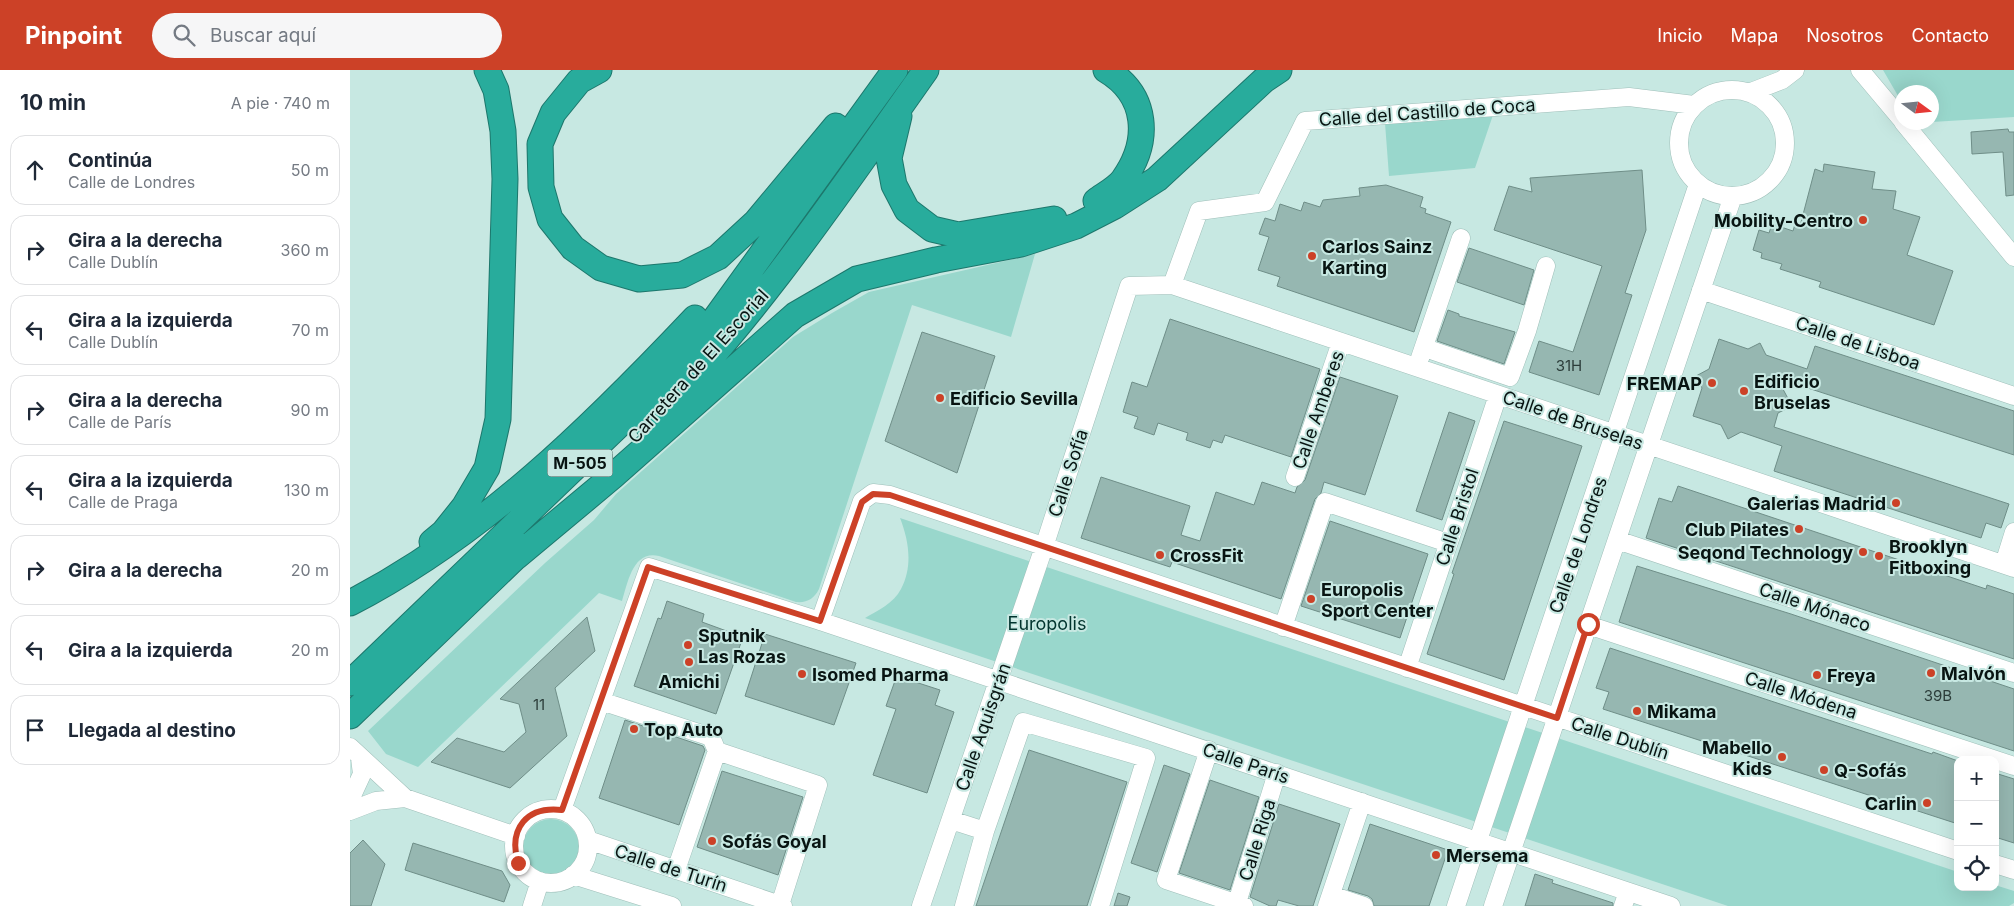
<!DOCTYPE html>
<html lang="es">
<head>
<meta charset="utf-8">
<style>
  body { margin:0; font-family:Inter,sans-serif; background:#f6f6f7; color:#1f2937 }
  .controls { position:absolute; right:15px; bottom:15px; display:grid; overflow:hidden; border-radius:10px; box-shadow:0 5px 20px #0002 }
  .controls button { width:45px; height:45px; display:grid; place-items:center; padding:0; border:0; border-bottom:1px solid #e0e1e3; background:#fff; color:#1f2937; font:25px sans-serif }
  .compass { position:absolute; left:1544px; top:15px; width:45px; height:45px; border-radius:50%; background:#fff; box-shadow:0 5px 20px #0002; rotate:105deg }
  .stop { position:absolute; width:15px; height:15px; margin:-11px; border:4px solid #cc4127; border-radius:50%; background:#fff }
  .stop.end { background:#cc4127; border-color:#fff; box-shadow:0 1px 5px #0008 }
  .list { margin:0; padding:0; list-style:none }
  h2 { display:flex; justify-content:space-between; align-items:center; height:65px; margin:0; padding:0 20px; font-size:21px }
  h2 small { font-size:16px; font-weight:400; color:#747a83 }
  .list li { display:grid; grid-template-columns:32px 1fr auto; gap:15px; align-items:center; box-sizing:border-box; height:70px; margin:0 10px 10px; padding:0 10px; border:1px solid #e0e1e3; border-radius:15px }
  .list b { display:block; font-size:19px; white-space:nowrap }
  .list p { margin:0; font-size:16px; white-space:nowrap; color:#747a83 }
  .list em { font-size:16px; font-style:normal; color:#747a83 }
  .icon { flex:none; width:28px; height:28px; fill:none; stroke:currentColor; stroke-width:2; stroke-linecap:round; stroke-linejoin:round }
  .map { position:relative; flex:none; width:1664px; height:836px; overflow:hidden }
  header { display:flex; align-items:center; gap:30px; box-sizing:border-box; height:70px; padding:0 25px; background:#cc4127; color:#fff }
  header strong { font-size:24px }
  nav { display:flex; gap:28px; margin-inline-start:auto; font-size:18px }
  .search { width:350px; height:45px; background:#f6f6f7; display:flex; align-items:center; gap:12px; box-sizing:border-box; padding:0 18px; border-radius:28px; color:#747a83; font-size:19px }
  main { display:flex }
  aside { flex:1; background:#fff }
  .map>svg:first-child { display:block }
</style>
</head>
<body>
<header>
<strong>Pinpoint</strong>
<div class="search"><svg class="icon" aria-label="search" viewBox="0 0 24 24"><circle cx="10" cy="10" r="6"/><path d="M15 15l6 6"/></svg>Buscar aquí</div>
<nav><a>Inicio</a><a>Mapa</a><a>Nosotros</a><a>Contacto</a></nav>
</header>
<main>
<aside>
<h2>10 min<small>A pie · 740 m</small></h2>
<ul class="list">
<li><svg class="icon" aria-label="ahead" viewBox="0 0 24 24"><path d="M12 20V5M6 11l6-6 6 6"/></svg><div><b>Continúa</b><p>Calle de Londres</p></div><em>50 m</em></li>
<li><svg class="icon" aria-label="right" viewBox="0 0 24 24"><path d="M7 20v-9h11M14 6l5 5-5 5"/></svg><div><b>Gira a la derecha</b><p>Calle Dublín</p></div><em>360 m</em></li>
<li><svg class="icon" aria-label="left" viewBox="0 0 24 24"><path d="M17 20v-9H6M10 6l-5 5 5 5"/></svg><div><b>Gira a la izquierda</b><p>Calle Dublín</p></div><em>70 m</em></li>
<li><svg class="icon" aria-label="right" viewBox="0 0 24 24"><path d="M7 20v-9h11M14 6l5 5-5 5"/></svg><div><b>Gira a la derecha</b><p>Calle de París</p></div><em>90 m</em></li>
<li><svg class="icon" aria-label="left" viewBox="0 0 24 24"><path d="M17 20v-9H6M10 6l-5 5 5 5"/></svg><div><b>Gira a la izquierda</b><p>Calle de Praga</p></div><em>130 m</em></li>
<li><svg class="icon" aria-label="right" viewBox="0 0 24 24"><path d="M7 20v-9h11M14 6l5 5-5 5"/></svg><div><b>Gira a la derecha</b></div><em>20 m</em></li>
<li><svg class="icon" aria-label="left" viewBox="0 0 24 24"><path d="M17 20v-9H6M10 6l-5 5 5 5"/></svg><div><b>Gira a la izquierda</b></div><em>20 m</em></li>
<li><svg class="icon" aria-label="arrive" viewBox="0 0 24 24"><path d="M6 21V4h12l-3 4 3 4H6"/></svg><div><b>Llegada al destino</b></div></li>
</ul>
</aside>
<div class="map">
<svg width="1664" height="836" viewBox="0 0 1664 836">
  <rect width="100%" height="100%" fill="#c7e8e2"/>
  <path fill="#99d7cc" d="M1533,0H1664V47L1582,52V22H1552L1551,31Z
    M1144,42L1125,98L1039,106L1035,53Z
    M685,184L661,267L562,235L469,519C464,529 457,533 446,532L309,486C283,480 278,512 272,531L249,523L68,697L36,684L18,661L195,493L244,450L266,424L443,267L482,243L519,222Z
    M550,448L1608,802V817H1645V815L1664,821V833L1659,836H1378L515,548C527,541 544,533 551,519C563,496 559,471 550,448Z
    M173 777a28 28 0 1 1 56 0a28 28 0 1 1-56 0Z"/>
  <path fill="#96b7b1" stroke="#6f8e88" d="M1658,59L1659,62H1664V125L1656,126L1653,82L1622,84L1621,62Z
    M1474,94L1525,102L1522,119L1546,121L1543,139L1570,147L1557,185L1603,201L1584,255L1469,217L1471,212L1430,199L1432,194L1411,188L1412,183L1403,180L1409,160L1419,163L1422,154L1443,161L1445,154L1450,156L1465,99L1473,102Z
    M1292,100L1296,160L1275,223L1282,225L1249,325L1179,302L1189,271L1223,282L1252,196L1144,160L1159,116L1182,122L1180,108Z
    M1036,115L1073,127L1070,137L1076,139L1075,143L1101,152L1064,262L927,216L930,207L908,200L919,167L909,164L915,148L925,151L930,134L951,141L954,132L970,137L973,130L1010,126L1009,118Z
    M1119,178L1184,200L1174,235L1107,212Z
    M1098,240L1109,244V246L1165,262L1154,294L1087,271Z
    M820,249L970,299L941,387L875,365L872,373L863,370L860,378L836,370L838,363L808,353L804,365L784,358L788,347L773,342L782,312L797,317Z
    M572,262L645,286L607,403L535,371Z
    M1369,269L1398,279L1410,273L1416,285L1457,299L1465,276L1664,341V385L1427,308L1442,336L1428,343L1424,357L1659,434L1651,458L1636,453L1631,468L1424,401L1432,376L1391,362L1378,369L1371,355L1343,346L1352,318L1346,306L1359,299Z
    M990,307L1048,326L1015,425L974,412L971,423L965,429L931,529L822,492L820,497L731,468L751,407L840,436L831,465L850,471L866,422L904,435L912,412L945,423L947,417L955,410Z
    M1099,342L1125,351L1092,450L1066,441Z
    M1154,351L1232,376L1154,610L1077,584L1104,504L1102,503Z
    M1328,416L1636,519L1637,515L1664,524V589L1296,468L1309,428L1322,432Z
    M980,451L1078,484L1050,568L951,536Z
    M1287,496L1441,544L1664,619V681L1269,552Z
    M317,531L354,544L352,552L393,567L366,644L284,616L308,548L311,549Z
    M237,547L245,581L205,618L217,666L160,718L81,692L107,668L154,682L176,662L169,634L150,629Z
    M415,564L506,593L484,655L395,626Z
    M1260,578L1582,684L1583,682L1608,691V754L1253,639L1259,622L1246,618Z
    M546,608L555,611L556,609L590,620L585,635L604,642L577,723L523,705L546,639L536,636Z
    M275,650L353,676L355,680L329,755L249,728Z
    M679,680L777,712L737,836H626Z
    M814,695L840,704L807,802L781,793Z
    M372,701L453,727L428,805L347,777Z
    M1645,703L1664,709V773L1645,767Z
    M860,710L909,727L880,820L829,803Z
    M929,734L990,754L963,836H949L928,830L926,836H920L900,827Z
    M1020,754L1098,780L1079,836H1024L1022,829L1018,826L998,820Z
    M13,770L35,794L21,836H0V783Z
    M63,773L152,801L160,815L154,832L55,800Z
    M1185,804L1203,810L1202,813L1263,833V836H1175Z
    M768,823L780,827L777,836H764Z"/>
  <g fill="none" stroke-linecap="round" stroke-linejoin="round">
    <g stroke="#9fbfb9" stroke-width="19">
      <path id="minor" d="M1510,0L1552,50
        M1329 73a53 53 0 1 1 106 0a53 53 0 1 1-106 0Z
        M1401,22L1432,10L1445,0
        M1553,52L1664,187
        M822,215L849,141L915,132L955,51L1279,27L1344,35
        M1351,220L1664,326
        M1075,278L1160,307L1177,261L1196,196
        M1070,288L1111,168
        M945,407L991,272
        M1267,470L1664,603
        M1654,494L1664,462
        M470,551L512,431L523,423L540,425L1608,781
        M1238,555L1664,696
        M933,557L975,432L1098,473
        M1057,598L1148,325
        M251,631L361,667L367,681L468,715L430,835
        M0,677L55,728L166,766
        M859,680L816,810L894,836
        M0,730L12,704L10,688
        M164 776a37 37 0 1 1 74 0a37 37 0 1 1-74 0Z
        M212,740L299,497L470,551L1321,836
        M0,741L26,731L55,728
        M601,750L635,761
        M238,770L433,836
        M1645,794L1664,800
        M326,800L367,681
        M223,805L322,836
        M981,825L1014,836
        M182,836L190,811
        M571,836L694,477L779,216L822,215L1664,498
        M614,836L635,761L673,652L796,688L750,836
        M886,836L927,703
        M977,836L1012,732
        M1106,836L1348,114
        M1143,836L1383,126
        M1273,836L1278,822"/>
    </g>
    <g stroke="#1d776c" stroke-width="27">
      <path id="highway" d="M249,0L229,11L203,43L190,74L191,117L200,149L223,178L251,198L289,209L332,205L368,187L406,152L486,56
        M549,46L539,88L544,115L557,140L582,159L608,165L704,149
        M746,131C754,125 767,118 773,110C801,71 798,25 756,0
        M298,356C404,249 489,123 576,0
        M82,472L94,462L114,437L137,398L148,349L155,109L153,61L146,20L137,0
        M166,487L263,406L445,245L507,209L586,190L671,174L726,156L765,136L807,109L914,10L929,0
        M0,533C135,463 241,358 345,248
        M0,613L299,326L362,253L545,0
        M0,646L177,476"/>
    </g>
    <use href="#minor" stroke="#fff" stroke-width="18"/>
    <use href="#highway" stroke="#28ac9c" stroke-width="25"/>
  </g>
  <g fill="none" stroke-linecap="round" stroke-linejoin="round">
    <path stroke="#cc4127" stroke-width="6" d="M168,793C158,758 177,736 212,740L298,497L470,551L512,432L523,424L540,425L1207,648L1238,554"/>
  </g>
  <g fill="#cc4127" stroke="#c7e8e2" stroke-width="2">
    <circle cx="1513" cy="150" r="5"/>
    <circle cx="962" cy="186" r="5"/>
    <circle cx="1362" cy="313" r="5"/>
    <circle cx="1394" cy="321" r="5"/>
    <circle cx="590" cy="328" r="5"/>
    <circle cx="1546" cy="433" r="5"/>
    <circle cx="1449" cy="459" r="5"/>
    <circle cx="1513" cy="482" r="5"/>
    <circle cx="810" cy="485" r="5"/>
    <circle cx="1529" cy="486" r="5"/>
    <circle cx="961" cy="529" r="5"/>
    <circle cx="338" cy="575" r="5"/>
    <circle cx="339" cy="592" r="5"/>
    <circle cx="1581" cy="603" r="5"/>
    <circle cx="452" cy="604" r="5"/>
    <circle cx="1467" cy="605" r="5"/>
    <circle cx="1287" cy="641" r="5"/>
    <circle cx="284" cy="659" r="5"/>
    <circle cx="1432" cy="687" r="5"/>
    <circle cx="1474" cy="700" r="5"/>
    <circle cx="1577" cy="733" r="5"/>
    <circle cx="362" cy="771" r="5"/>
    <circle cx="1086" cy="785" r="5"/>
  </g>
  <g text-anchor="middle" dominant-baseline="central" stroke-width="4" stroke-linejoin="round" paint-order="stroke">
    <g font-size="15" fill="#2c3d3a">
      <text x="1219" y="295">31H</text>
      <text x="1588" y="625">39B</text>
      <text x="189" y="634">11</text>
    </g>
    <rect fill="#c7e8e2" stroke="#415450" stroke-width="1" x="197.5" y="379.5" width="65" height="27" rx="4"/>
    <g font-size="16" font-weight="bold" fill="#081412">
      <text x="230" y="393">M-505</text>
    </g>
    <g font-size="18" fill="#081412" stroke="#c7e8e2">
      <text transform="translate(1077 42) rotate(-4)">Calle del Castillo de Coca</text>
      <text transform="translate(1508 273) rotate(19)">Calle de Lisboa</text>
      <text transform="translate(348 296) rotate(-48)">Carretera de El Escorial</text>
      <text transform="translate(968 340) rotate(-71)">Calle Amberes</text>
      <text transform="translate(1223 350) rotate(19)">Calle de Bruselas</text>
      <text transform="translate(718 403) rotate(-72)">Calle Sofía</text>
      <text transform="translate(1107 447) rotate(-72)">Calle Bristol</text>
      <text transform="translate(1228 475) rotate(-71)">Calle de Londres</text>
      <text transform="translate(1465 537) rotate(19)">Calle Mónaco</text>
      <text transform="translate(1451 625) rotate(18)">Calle Módena</text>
      <text transform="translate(633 657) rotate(-71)">Calle Aquisgrán</text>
      <text transform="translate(1270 668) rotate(18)">Calle Dublín</text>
      <text transform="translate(896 693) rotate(19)">Calle París</text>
      <text transform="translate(907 770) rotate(-73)">Calle Riga</text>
      <text transform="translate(321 798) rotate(18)">Calle de Turín</text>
    </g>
    <g font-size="18" font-weight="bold" fill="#081412" stroke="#c7e8e2" text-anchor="start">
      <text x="1503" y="150" text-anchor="end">Mobility-Centro</text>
      <text x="972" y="176">Carlos Sainz<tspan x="972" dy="21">Karting</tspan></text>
      <text x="1404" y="311">Edificio<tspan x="1404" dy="21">Bruselas</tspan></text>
      <text x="1352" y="313" text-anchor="end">FREMAP</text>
      <text x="600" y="328">Edificio Sevilla</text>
      <text x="1536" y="433" text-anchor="end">Galerias Madrid</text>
      <text x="1439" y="459" text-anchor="end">Club Pilates</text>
      <text x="1539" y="476">Brooklyn<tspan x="1539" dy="21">Fitboxing</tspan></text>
      <text x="1503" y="482" text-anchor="end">Seqond Technology</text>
      <text x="820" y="485">CrossFit</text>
      <text x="971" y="519">Europolis<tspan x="971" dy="21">Sport Center</tspan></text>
      <text x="348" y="565">Sputnik<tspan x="348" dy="21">Las Rozas</tspan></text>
      <text x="1591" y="603">Malvón</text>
      <text x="462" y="604">Isomed Pharma</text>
      <text x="1477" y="605">Freya</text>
      <text x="339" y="611" text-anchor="middle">Amichi</text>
      <text x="1297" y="641">Mikama</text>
      <text x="294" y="659">Top Auto</text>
      <text x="1422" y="677" text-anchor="end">Mabello<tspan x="1422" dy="21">Kids</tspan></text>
      <text x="1484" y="700">Q-Sofás</text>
      <text x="1567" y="733" text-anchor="end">Carlin</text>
      <text x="372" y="771">Sofás Goyal</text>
      <text x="1096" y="785">Mersema</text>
    </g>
    <g font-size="18" fill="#00342e" stroke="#c7e8e2">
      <text x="697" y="553">Europolis</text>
    </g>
  </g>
</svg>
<div class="controls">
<button>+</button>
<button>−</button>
<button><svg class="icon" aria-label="locate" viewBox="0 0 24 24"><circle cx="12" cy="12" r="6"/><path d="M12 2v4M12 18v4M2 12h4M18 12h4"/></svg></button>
</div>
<svg class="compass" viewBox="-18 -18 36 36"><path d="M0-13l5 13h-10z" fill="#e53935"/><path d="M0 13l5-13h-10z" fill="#747a83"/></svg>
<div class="stop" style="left:1238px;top:554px"></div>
<div class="stop end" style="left:168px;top:793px"></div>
</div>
</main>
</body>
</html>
